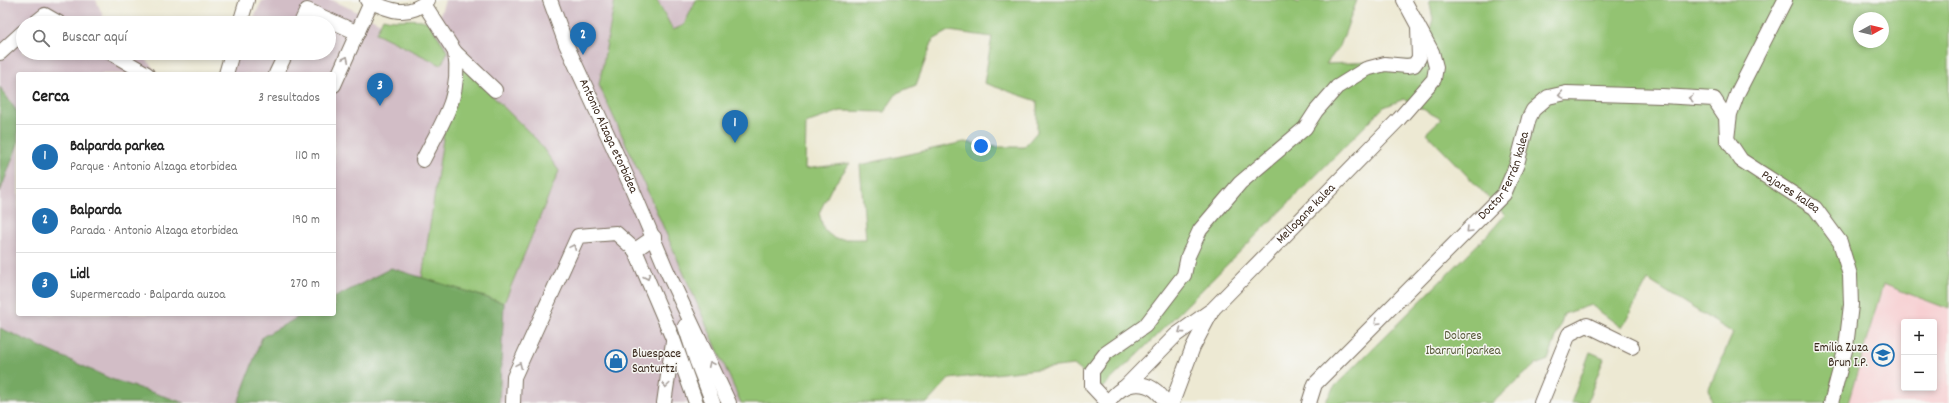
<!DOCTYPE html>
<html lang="es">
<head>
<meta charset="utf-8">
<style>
  body { margin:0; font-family:Dekko,sans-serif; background:#f2f2f2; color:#222 }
  .controls { position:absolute; right:12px; bottom:12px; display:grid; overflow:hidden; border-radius:4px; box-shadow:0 2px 6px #0003 }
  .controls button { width:36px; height:36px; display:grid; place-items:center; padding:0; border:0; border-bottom:1px solid #e0e0e0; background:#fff; color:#222; font:20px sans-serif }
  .compass { position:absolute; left:1853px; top:12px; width:36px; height:36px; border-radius:50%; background:#fff; box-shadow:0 2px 6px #0003; rotate:82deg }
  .you { position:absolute; left:981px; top:146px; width:14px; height:14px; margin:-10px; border:3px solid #fff; border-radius:50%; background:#1a73e8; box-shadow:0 0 0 6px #1a73e833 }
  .badge { display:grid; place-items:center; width:26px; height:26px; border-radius:50%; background:#1f6fb2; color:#fff; font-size:13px; font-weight:700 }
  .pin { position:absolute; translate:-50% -33px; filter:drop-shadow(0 1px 2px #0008) }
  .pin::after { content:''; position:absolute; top:21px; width:14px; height:12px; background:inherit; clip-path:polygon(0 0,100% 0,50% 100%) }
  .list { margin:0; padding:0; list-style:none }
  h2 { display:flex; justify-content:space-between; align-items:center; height:52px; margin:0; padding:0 16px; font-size:17px }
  h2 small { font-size:13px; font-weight:400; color:#767676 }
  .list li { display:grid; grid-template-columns:26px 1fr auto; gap:12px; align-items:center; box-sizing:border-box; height:64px; padding:0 16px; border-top:1px solid #e0e0e0 }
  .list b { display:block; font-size:15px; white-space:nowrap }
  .list p { margin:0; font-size:13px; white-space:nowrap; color:#767676 }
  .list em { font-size:13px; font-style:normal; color:#767676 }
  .icon { flex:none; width:22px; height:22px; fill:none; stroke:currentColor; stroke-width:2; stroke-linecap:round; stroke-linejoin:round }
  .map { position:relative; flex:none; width:1949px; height:403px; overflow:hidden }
  .search { position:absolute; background:#fff; box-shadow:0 2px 6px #0003; left:16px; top:16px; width:320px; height:44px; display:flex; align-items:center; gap:10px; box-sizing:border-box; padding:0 14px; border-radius:22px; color:#767676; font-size:15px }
  .panel { position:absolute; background:#fff; box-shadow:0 2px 6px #0003; left:16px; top:72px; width:320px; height:244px; border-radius:4px }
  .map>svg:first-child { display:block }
</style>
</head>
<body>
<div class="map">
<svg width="1949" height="403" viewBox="0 0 1949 403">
  <rect width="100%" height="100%" fill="#f6f6f2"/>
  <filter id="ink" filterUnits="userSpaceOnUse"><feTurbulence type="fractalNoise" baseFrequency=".025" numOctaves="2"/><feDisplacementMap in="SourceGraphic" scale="8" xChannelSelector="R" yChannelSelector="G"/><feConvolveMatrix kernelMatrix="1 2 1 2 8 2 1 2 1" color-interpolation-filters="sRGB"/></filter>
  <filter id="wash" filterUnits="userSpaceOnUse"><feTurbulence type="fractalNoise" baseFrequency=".012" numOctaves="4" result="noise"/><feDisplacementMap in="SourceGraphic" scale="16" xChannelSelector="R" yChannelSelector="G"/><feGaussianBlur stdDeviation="0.9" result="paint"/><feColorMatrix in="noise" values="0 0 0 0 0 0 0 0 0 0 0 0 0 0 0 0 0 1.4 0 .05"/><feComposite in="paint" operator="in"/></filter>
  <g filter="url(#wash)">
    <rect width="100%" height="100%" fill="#ede9d3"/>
    <path fill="#f7cfd2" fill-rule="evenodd" d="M1883,284L1949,309V403H1848ZM1904,322H1934V388H1904Z"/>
    <path fill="#d2bdc6" d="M0,0H96L104,18L110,23H23V53H141L158,74H18V113L0,87Z
      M265,0H332L430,46L445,0H615L599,85L643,181L741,403H499L504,303L559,171L455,60L422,278L391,268L334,298V74H216L232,62L237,53H329V23H251L262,1Z
      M657,0H696L684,25L673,30Z
      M18,144V314H304L262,337L238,403H185L111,379L0,328V192Z"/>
    <path fill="#93c372" stroke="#677648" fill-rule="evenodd" d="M615,0H657L673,30L684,25L696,0H1291L1299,3L1300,0H1357L1340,46L1326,64L1422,60L1433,19L1429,0H1949V309L1883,284L1848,403H1712L1709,388L1733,333L1648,280L1622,328L1591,305L1564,314L1548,360L1535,365L1492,403H1325L1333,388L1492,230L1505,215L1426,133L1441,119L1404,99L1384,107L1140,352L1102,388L1074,365L949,379L927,403H741L643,181L599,85ZM1859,18H1883V42H1859ZM949,31L992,37L984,83L1037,101V132L1024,147H997L964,142L860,165L866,239H835L824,230L819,213L831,189L850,163L805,169L806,123L841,111L884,112L897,93L916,85L933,40Z
      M383,18C399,23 414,16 428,22L448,51L441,65L376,33Z
      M455,59L537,140L559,171L504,303L422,278Z
      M1590,352L1604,358L1587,403H1571Z"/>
    <path fill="#76a964" stroke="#586a41" d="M0,87L18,113V144L0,192Z
      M391,268L504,303L499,403H238L262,337L304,314H334V298Z
      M0,328L111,379L185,403H0Z"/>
  </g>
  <g filter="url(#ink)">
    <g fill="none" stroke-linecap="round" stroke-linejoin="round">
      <g stroke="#796d5d" stroke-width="16">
        <g id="minor">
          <path d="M367,0C388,10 408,19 428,0"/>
          <path id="s1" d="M550,0L566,44L631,186L667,271L729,403"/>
          <path id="s2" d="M1785,0L1738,92L1730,114L1727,139L1741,160L1815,208L1840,242L1850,275L1851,305L1846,347L1831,403"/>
          <path d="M424,4L455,52L495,90"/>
          <path d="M35,23L45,15L59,23"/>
          <path d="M240,23L247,0"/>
          <path d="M301,23L307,10L358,33"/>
          <path d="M0,53L23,32"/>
          <path d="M111,53L147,74"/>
          <path d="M226,74L232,53"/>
          <path d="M276,74L286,53"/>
          <path d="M334,85L372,0"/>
          <path d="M423,160C442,122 462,97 455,52"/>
          <path d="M654,237L635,250L673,339L696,403"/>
          <path d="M685,326L697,362L713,403"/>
          <path id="s3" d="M1125,387L1176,335L1213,309L1399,119L1434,79L1436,67L1432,52L1404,0"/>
          <path d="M513,403L514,377L578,236L616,233L635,250"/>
          <path d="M664,403L673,342"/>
          <path d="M1108,403L1092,386V371L1106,353L1145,326L1184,275L1188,256L1200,230L1240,183L1305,128L1316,111L1337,87L1366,69L1385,64L1407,66L1414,65L1419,58L1418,27"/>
          <path d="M1108,403C1124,379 1151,377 1166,403"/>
          <path d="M1172,403L1193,347L1212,311"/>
          <path id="s4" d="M1309,403L1315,384L1504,194L1517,164L1529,118L1533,110L1548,97L1566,93L1662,96L1714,99L1726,117L1727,139"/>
          <path d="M1541,403L1569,334L1587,325L1632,347"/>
        </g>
      </g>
      <use href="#minor" stroke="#fff" stroke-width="14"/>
    </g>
    <defs><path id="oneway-chevron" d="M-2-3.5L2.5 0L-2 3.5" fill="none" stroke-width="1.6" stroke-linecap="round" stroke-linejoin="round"/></defs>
    <g stroke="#a79f9a">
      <use href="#oneway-chevron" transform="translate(346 59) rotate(-65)"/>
      <use href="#oneway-chevron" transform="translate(1561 95) rotate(170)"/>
      <use href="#oneway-chevron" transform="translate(1691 98) rotate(-176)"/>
      <use href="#oneway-chevron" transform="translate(1469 230) rotate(135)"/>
      <use href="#oneway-chevron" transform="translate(573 247) rotate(-66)"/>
      <use href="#oneway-chevron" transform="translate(647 277) rotate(67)"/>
      <use href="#oneway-chevron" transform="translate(1377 322) rotate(135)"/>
      <use href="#oneway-chevron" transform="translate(1181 331) rotate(144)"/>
      <use href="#oneway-chevron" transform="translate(711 364) rotate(-115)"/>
      <use href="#oneway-chevron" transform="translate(519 365) rotate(-66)"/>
      <use href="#oneway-chevron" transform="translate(666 385) rotate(98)"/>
    </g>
  </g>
  <defs>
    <g id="school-ring" transform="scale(1.15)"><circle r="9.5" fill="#f6f6f2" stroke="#1f6fb2" stroke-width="1.5"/><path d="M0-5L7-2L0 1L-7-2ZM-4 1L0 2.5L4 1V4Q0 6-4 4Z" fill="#1f6fb2"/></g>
    <g id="shop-ring" transform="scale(1.15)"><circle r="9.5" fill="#f6f6f2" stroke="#1f6fb2" stroke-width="1.5"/><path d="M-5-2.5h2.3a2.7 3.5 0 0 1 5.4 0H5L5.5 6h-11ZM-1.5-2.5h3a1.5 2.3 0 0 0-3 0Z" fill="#1f6fb2"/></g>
  </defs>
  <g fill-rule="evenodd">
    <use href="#school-ring" x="1883" y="355"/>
    <use href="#shop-ring" x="616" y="361"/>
  </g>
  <g text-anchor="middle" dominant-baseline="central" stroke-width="3" stroke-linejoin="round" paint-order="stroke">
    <g font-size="13" fill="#3b2a1e" stroke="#f6f6f2">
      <text stroke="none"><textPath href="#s1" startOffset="148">Antonio Alzaga etorbidea</textPath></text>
      <text stroke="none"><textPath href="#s4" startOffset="304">Doctor Ferrán kalea</textPath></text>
      <text stroke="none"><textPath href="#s2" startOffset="236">Pajares kalea</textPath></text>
      <text stroke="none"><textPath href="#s3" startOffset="251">Mellogane kalea</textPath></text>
    </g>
    <g font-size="13" fill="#555837" stroke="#f6f6f2">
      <text x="1463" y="336">Dolores<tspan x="1463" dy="15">Ibarruri parkea</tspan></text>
    </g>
    <g font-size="13" fill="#3b2a1e" stroke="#f6f6f2" text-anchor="end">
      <text x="1868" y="348">Emilia Zuza<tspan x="1868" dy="15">Brun I.P.</tspan></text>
      <text x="632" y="354" text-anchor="start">Bluespace<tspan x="632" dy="15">Santurtzi</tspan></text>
    </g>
  </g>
</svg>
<div class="controls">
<button>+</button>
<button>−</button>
</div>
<svg class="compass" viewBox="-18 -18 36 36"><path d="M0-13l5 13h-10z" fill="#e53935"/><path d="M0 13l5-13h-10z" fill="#767676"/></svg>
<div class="you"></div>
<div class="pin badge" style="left:735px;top:143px">1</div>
<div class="pin badge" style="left:583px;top:55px">2</div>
<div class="pin badge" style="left:380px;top:106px">3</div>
<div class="search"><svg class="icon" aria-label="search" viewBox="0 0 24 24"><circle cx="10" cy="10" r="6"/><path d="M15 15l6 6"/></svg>Buscar aquí</div>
<section class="panel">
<h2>Cerca<small>3 resultados</small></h2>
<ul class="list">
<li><span class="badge">1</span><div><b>Balparda parkea</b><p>Parque · Antonio Alzaga etorbidea</p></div><em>110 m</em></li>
<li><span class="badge">2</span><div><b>Balparda</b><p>Parada · Antonio Alzaga etorbidea</p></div><em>190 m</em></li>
<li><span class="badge">3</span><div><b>Lidl</b><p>Supermercado · Balparda auzoa</p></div><em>270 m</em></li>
</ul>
</section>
</div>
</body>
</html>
